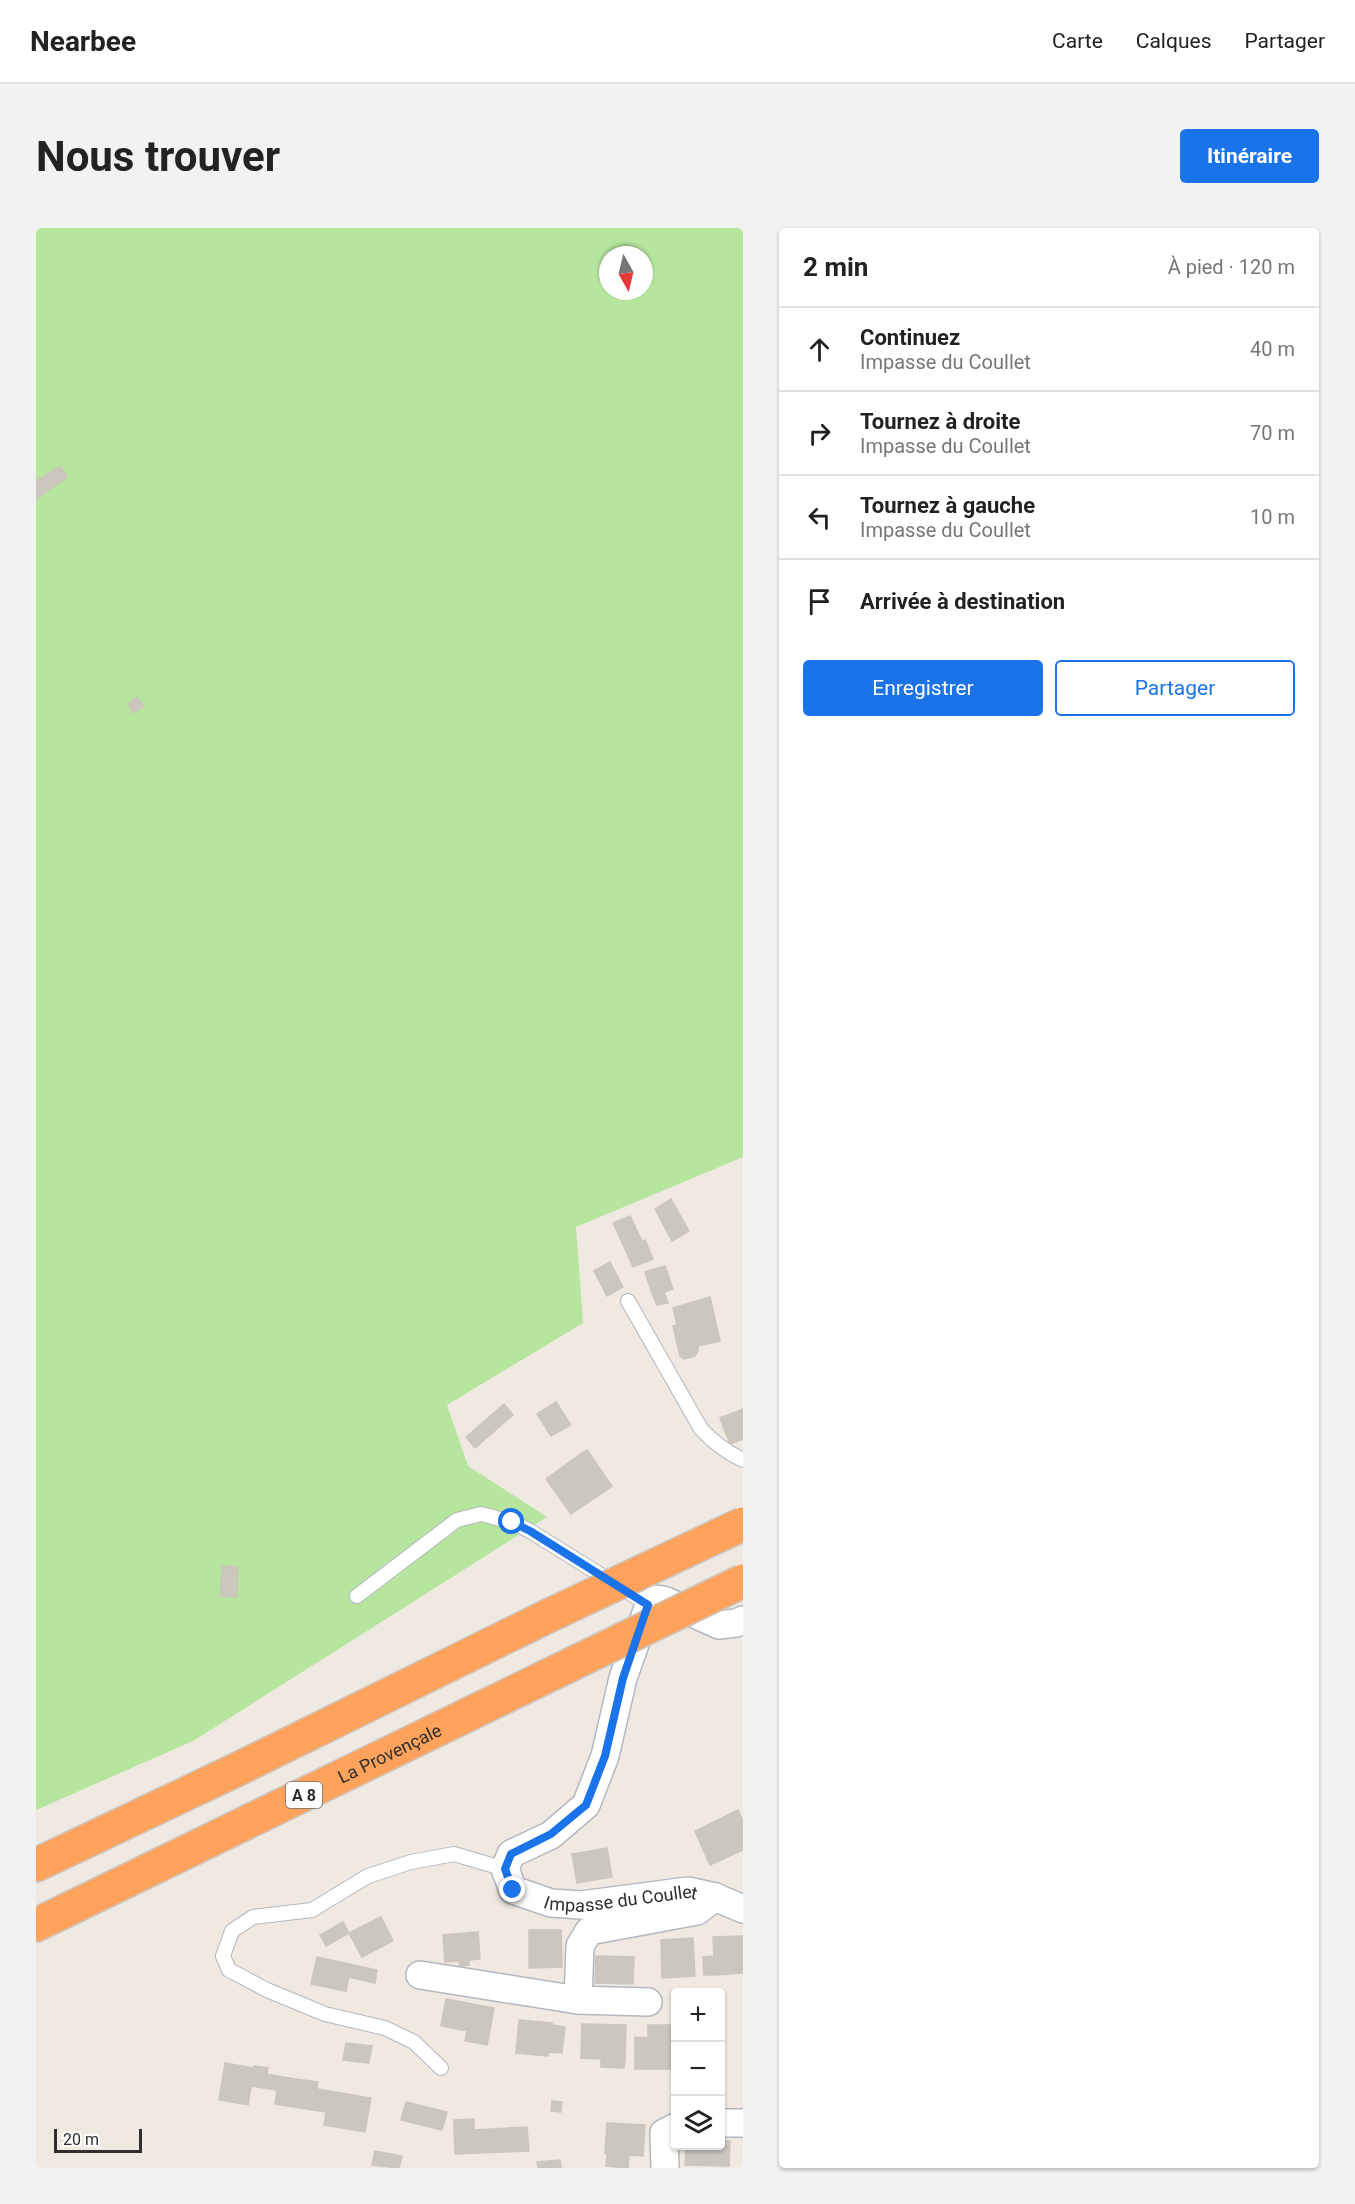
<!DOCTYPE html>
<html lang="fr">
<head>
<meta charset="utf-8">
<style>
  body { margin:0; font-family:Roboto,sans-serif; background:#f2f2f2; color:#222 }
  .controls { position:absolute; right:18px; bottom:18px; display:grid; overflow:hidden; border-radius:6px; box-shadow:0 2px 4px #0004 }
  .controls button { width:54px; height:54px; display:grid; place-items:center; padding:0; border:0; border-bottom:2px solid #e0e0e0; background:#fff; color:#222; font:30px sans-serif }
  .compass { position:absolute; left:563px; top:18px; width:54px; height:54px; border-radius:50%; background:#fff; box-shadow:0 2px 4px #0004; rotate:172deg }
  .scale { position:absolute; left:18px; bottom:15px; width:88px; box-sizing:border-box; padding-left:6px; border:3px solid #2e2e2e; border-top:0; font-size:16px; line-height:21px; white-space:nowrap; color:#2e2e2e; -webkit-text-stroke:4px #fff; paint-order:stroke }
  .stop { position:absolute; width:18px; height:18px; margin:-14px; border:4px solid #1a73e8; border-radius:50%; background:#fff }
  .stop.end { background:#1a73e8; border-color:#fff; box-shadow:0 2px 6px #0008 }
  .list { margin:0; padding:0; list-style:none }
  h2 { display:flex; justify-content:space-between; align-items:center; height:78px; margin:0; padding:0 24px; font-size:26px }
  h2 small { font-size:20px; font-weight:400; color:#767676 }
  .list li { display:grid; grid-template-columns:39px 1fr auto; gap:18px; align-items:center; box-sizing:border-box; height:84px; padding:0 24px; border-top:2px solid #e0e0e0 }
  .list b { display:block; font-size:22px; white-space:nowrap }
  .list p { margin:0; font-size:20px; white-space:nowrap; color:#767676 }
  .list em { font-size:20px; font-style:normal; color:#767676 }
  .actions { display:flex; gap:12px; padding:18px 24px }
  .actions a { flex:1; padding:14px 0; border:2px solid #1a73e8; border-radius:6px; text-align:center; font-size:21px; color:#1a73e8 }
  .actions .main { background:#1a73e8; color:#fff }
  .icon { flex:none; width:33px; height:33px; fill:none; stroke:currentColor; stroke-width:2; stroke-linecap:round; stroke-linejoin:round }
  .map { position:relative; flex:none; width:707px; height:1940px; overflow:hidden; border-radius:6px }
  header { display:flex; align-items:center; gap:36px; box-sizing:border-box; height:84px; padding:0 30px; background:#fff; border-bottom:2px solid #e0e0e0 }
  header strong { font-size:28px }
  nav { display:flex; gap:33px; margin-inline-start:auto; font-size:21px }
  .intro { display:flex; align-items:center; justify-content:space-between; box-sizing:border-box; height:144px; padding:0 36px }
  h1 { margin:0; font-size:42px }
  .button { padding:15px 27px; border-radius:6px; background:#1a73e8; color:#fff; font-size:21px; font-weight:700 }
  main { display:flex; gap:36px; padding:0 36px }
  aside { flex:1; background:#fff; border-radius:6px; box-shadow:0 2px 4px #0004 }
  .map>svg:first-child { display:block }
</style>
</head>
<body>
<header>
<strong>Nearbee</strong>
<nav><a>Carte</a><a>Calques</a><a>Partager</a></nav>
</header>
<div class="intro"><h1>Nous trouver</h1><a class="button">Itinéraire</a></div>
<main>
<div class="map">
<svg width="707" height="1940" viewBox="0 0 707 1940">
  <rect width="100%" height="100%" fill="#efe9e1"/>
  <path fill="#b6e59e" fill-rule="evenodd" d="M0,0H707V929L540,999L547,1095L411,1177L432,1238L511,1289L157,1513L0,1582ZM572,27H608V63H572Z"/>
  <path fill="#cbc7bf" stroke="#cbc5ba" stroke-width="1.5" d="M24,238L31,249L0,271V253Z
    M101,469L108,478L97,485L92,476Z
    M635,971L653,1003L636,1013L619,981Z
    M594,988L606,1013L589,1021L577,995Z
    M609,1012L617,1031L597,1039L589,1021Z
    M574,1034L587,1059L571,1068L558,1043Z
    M629,1038L637,1061L617,1068L609,1044Z
    M628,1064L632,1075L621,1077L617,1068Z
    M674,1069L684,1113L662,1118V1123L659,1128L648,1131L644,1128L637,1098L641,1097L637,1080Z
    M520,1174L535,1197L515,1208L501,1186Z
    M468,1176L477,1187L439,1220L430,1209Z
    M707,1181V1211L694,1216L684,1190Z
    M551,1222L576,1258L572,1261L546,1225Z
    M546,1225L572,1261L535,1286L510,1251Z
    M186,1338L202,1339L201,1369L184,1368Z
    M702,1582L707,1593V1622L674,1637L659,1603Z
    M571,1620L576,1649L541,1655L536,1626Z
    M345,1689L357,1713L326,1729L313,1705Z
    M307,1694L313,1705L290,1718L284,1707Z
    M493,1702H525L526,1739L493,1740Z
    M442,1704L444,1731L409,1734L407,1707Z
    M707,1708V1745L679,1747L677,1709Z
    M657,1710L659,1748L626,1750L625,1712Z
    M560,1728L598,1729L597,1756L559,1755Z
    M678,1728L679,1747H668L667,1729Z
    M281,1729L341,1742L339,1755L313,1749L310,1763L275,1756Z
    M433,1732V1737L424,1738L423,1733Z
    M410,1771L458,1780L453,1807L405,1798Z
    M483,1792L516,1795V1797L529,1799L526,1825L512,1824V1828L480,1825Z
    M546,1796L590,1797L589,1832L545,1830Z
    M612,1797H640V1841H599V1809L612,1810Z
    M431,1803L453,1807L451,1817L429,1813Z
    M310,1815L336,1818L333,1835L307,1832Z
    M565,1831L589,1832L588,1840L565,1839Z
    M189,1835L217,1840V1844L267,1852L266,1859L281,1861L280,1866L334,1875L329,1904L288,1897L290,1884L239,1876L241,1862L215,1858L212,1877L183,1872Z
    M218,1838L232,1840L231,1846L217,1844Z
    M267,1852L282,1854L281,1861L266,1859Z
    M281,1861L335,1870L334,1875L280,1866Z
    M516,1873L526,1874L525,1884L515,1883Z
    M370,1874L411,1884L406,1902L365,1892Z
    M438,1891L426,1893V1901H418V1892Z
    M438,1892V1902L491,1899L493,1923L419,1926L418,1901H426V1893Z
    M571,1895L609,1897L607,1928L593,1927L592,1940L570,1938L571,1925H569Z
    M684,1913H694L693,1938L649,1937L650,1918H684Z
    M339,1923L366,1928L363,1940L336,1937Z
    M524,1932L525,1940H502L501,1934Z"/>
  <g fill="none" stroke-linecap="round" stroke-linejoin="round">
    <g stroke="#b4b7c1" stroke-width="16">
      <path id="lane" d="M592,1073L665,1201C678,1215 690,1224 707,1232
        M321,1368L421,1292L445,1286L476,1294L494,1303L613,1377
        M405,1840L378,1814L349,1800L289,1786L231,1762L193,1742L187,1728L196,1703L217,1689L276,1682L332,1648L375,1634L418,1626L469,1641"/>
    </g>
    <g stroke="#b4b7c1" stroke-width="30">
      <g id="street">
        <path id="s1" d="M707,1392L700,1395L683,1397L630,1373C622,1370 618,1370 613,1377L587,1450L569,1528L550,1577L515,1607L475,1626L469,1641L477,1662L515,1675L545,1677L652,1663L679,1669L707,1681"/>
        <path d="M384,1747L542,1772L544,1718L553,1703L661,1683L679,1669"/>
        <path d="M542,1772L612,1774"/>
        <path d="M684,1895H707"/>
        <path d="M629,1940L628,1905L640,1899"/>
      </g>
    </g>
    <g stroke="#c9c9c9" stroke-width="36">
      <g id="highway">
        <path d="M0,1637L202,1541L512,1388"/>
        <path id="s2" d="M0,1697L536,1436"/>
      </g>
    </g>
    <use href="#lane" stroke="#fff" stroke-width="14"/>
    <use href="#street" stroke="#fff" stroke-width="27"/>
    <use href="#highway" stroke="#ffa35c" stroke-width="33"/>
    <g stroke="#c9c9c9" stroke-width="36" stroke-linecap="butt">
      <path id="highway-bridge" d="M512,1388L707,1296
        M536,1436L707,1353"/>
    </g>
    <use href="#highway-bridge" stroke="#ffa35c" stroke-width="33"/>
  </g>
  <g fill="none" stroke-linecap="round" stroke-linejoin="round">
    <path stroke="#1a73e8" stroke-width="8" d="M476,1294L494,1303L612,1377L587,1450L569,1528L550,1577L515,1606L475,1626L469,1641L477,1662"/>
  </g>
  <g text-anchor="middle" dominant-baseline="central" stroke-width="4.5" stroke-linejoin="round" paint-order="stroke">
    <rect fill="#fff" stroke="#6d6d6d" stroke-width="1.5" x="250" y="1554" width="36" height="26" rx="4.5"/>
    <g font-size="16" font-weight="bold" fill="#2e2e2e">
      <text x="268" y="1567">A 8</text>
    </g>
    <g font-size="18" fill="#2e2e2e" stroke="#fff">
      <text stroke="none"><textPath href="#s2" startOffset="393">La Provençale</textPath></text>
      <text stroke="none"><textPath href="#s1" startOffset="552">Impasse du Coullet</textPath></text>
    </g>
  </g>
</svg>
<div class="controls">
<button>+</button>
<button>−</button>
<button><svg class="icon" aria-label="layers" viewBox="0 0 24 24"><path d="M12 4l9 5-9 5-9-5zM3 14l9 5 9-5"/></svg></button>
</div>
<svg class="compass" viewBox="-18 -18 36 36"><path d="M0-13l5 13h-10z" fill="#e53935"/><path d="M0 13l5-13h-10z" fill="#767676"/></svg>
<div class="scale">20 m</div>
<div class="stop" style="left:476px;top:1294px"></div>
<div class="stop end" style="left:477px;top:1662px"></div>
</div>
<aside>
<h2>2 min<small>À pied · 120 m</small></h2>
<ul class="list">
<li><svg class="icon" aria-label="ahead" viewBox="0 0 24 24"><path d="M12 20V5M6 11l6-6 6 6"/></svg><div><b>Continuez</b><p>Impasse du Coullet</p></div><em>40 m</em></li>
<li><svg class="icon" aria-label="right" viewBox="0 0 24 24"><path d="M7 20v-9h11M14 6l5 5-5 5"/></svg><div><b>Tournez à droite</b><p>Impasse du Coullet</p></div><em>70 m</em></li>
<li><svg class="icon" aria-label="left" viewBox="0 0 24 24"><path d="M17 20v-9H6M10 6l-5 5 5 5"/></svg><div><b>Tournez à gauche</b><p>Impasse du Coullet</p></div><em>10 m</em></li>
<li><svg class="icon" aria-label="arrive" viewBox="0 0 24 24"><path d="M6 21V4h12l-3 4 3 4H6"/></svg><div><b>Arrivée à destination</b></div></li>
</ul>
<div class="actions"><a class="main">Enregistrer</a><a>Partager</a></div>
</aside>
</main>
</body>
</html>
